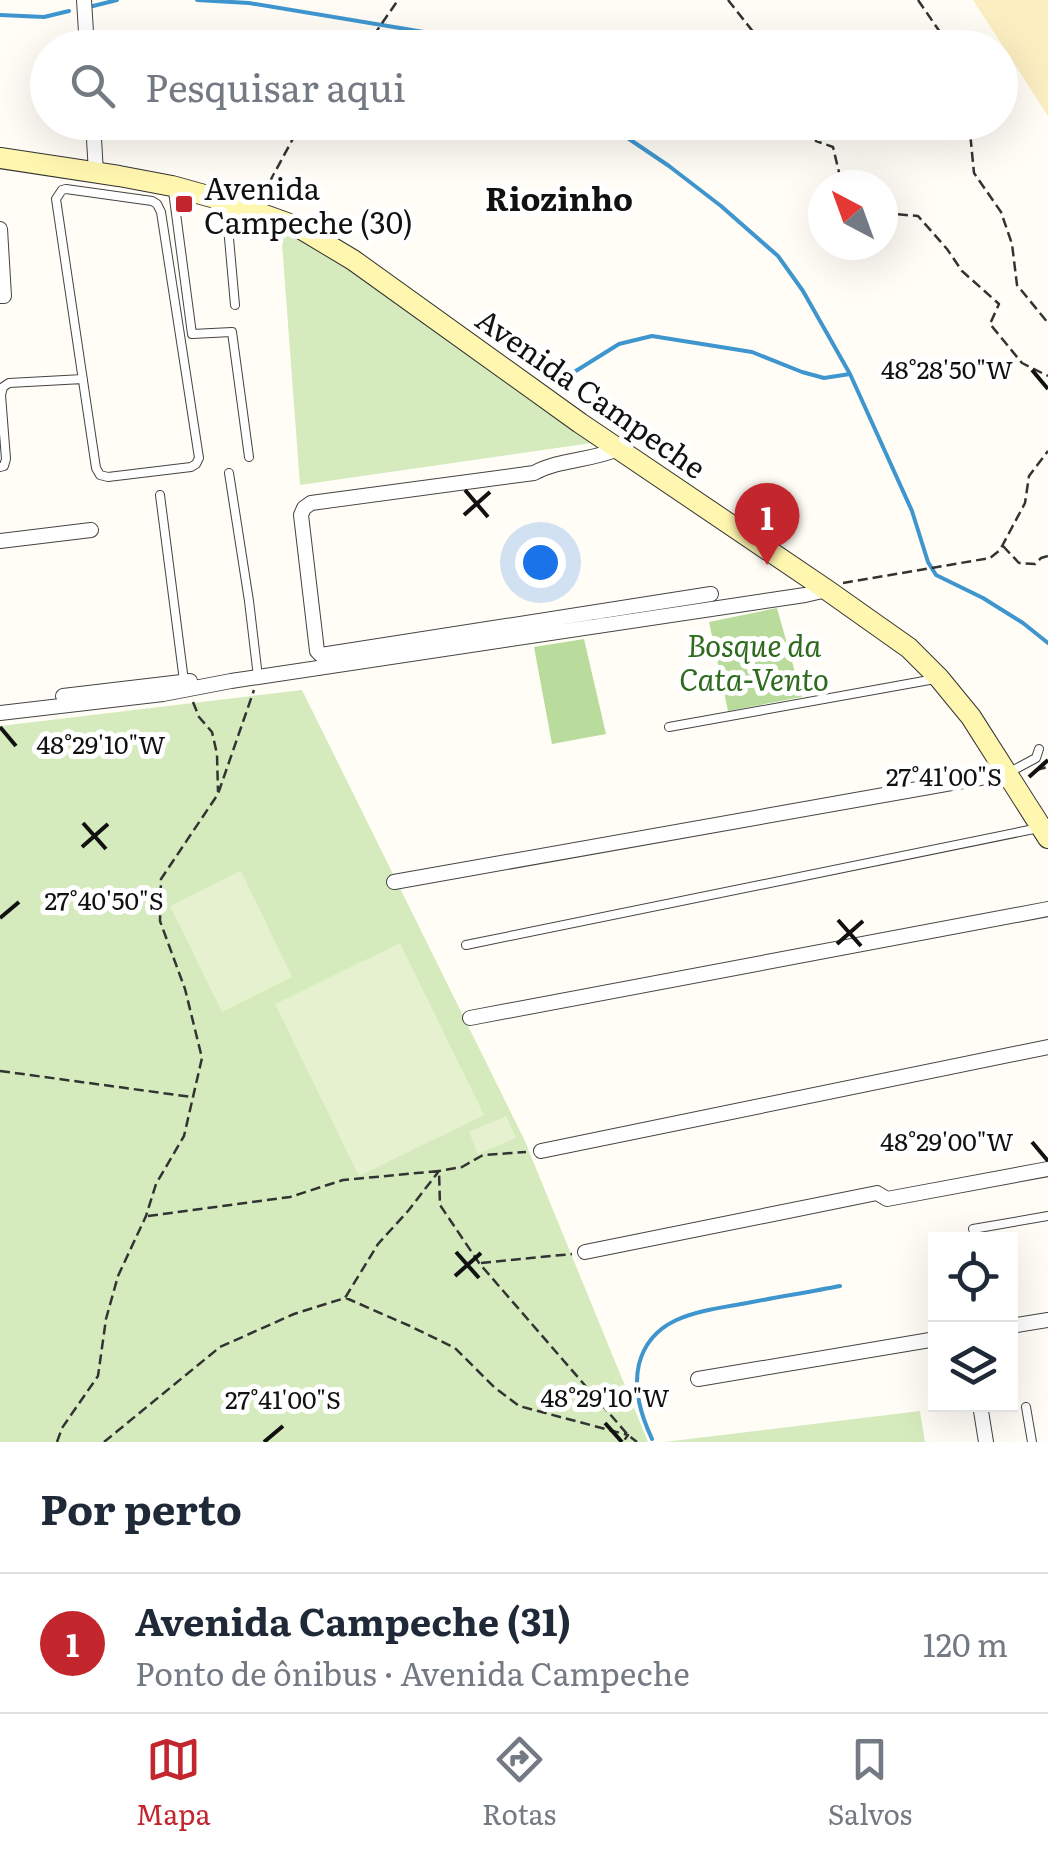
<!DOCTYPE html>
<html lang="pt">
<head>
<meta charset="utf-8">
<style>
  body { margin:0; font-family:Literata,serif; background:#f6f6f7; color:#1f2937 }
  .controls { position:absolute; right:30px; bottom:30px; display:grid; overflow:hidden; border-radius:0px; box-shadow:0 10px 40px #0002 }
  .controls button { width:90px; height:90px; display:grid; place-items:center; padding:0; border:0; border-bottom:2px solid #e0e1e3; background:#fff; color:#1f2937; font:50px sans-serif }
  .compass { position:absolute; left:808px; top:170px; width:90px; height:90px; border-radius:50%; background:#fff; box-shadow:0 10px 40px #0002; rotate:319deg }
  .you { position:absolute; left:540px; top:562px; width:35px; height:35px; margin:-25px; border:8px solid #fff; border-radius:50%; background:#1a73e8; box-shadow:0 0 0 15px #1a73e833 }
  .badge { display:grid; place-items:center; width:65px; height:65px; border-radius:50%; background:#c4262e; color:#fff; font-size:32px; font-weight:700 }
  .pin { position:absolute; translate:-50% -82px; filter:drop-shadow(0 2px 5px #0008) }
  .pin::after { content:''; position:absolute; top:52px; width:35px; height:30px; background:inherit; clip-path:polygon(0 0,100% 0,50% 100%) }
  .list { margin:0; padding:0; list-style:none }
  h2 { display:flex; justify-content:space-between; align-items:center; height:130px; margin:0; padding:0 40px; font-size:42px }
  h2 small { font-size:32px; font-weight:400; color:#747a83 }
  .list li { display:grid; grid-template-columns:65px 1fr auto; gap:30px; align-items:center; box-sizing:border-box; height:140px; padding:0 40px; border-top:2px solid #e0e1e3 }
  .list b { display:block; font-size:38px; white-space:nowrap }
  .list p { margin:0; font-size:32px; white-space:nowrap; color:#747a83 }
  .list em { font-size:32px; font-style:normal; color:#747a83 }
  .icon { flex:none; width:55px; height:55px; fill:none; stroke:currentColor; stroke-width:2; stroke-linecap:round; stroke-linejoin:round }
  .map { position:relative; flex:none; width:1048px; height:1442px; overflow:hidden }
  .search { position:absolute; background:#fff; box-shadow:0 10px 40px #0002; left:30px; right:30px; top:30px; height:110px; display:flex; align-items:center; gap:25px; box-sizing:border-box; padding:0 35px; border-radius:55px; color:#747a83; font-size:38px }
  .sheet { height:270px; background:#fff }
  nav { display:flex; justify-content:space-around; align-items:center; box-sizing:border-box; height:140px; border-top:2px solid #e0e1e3; background:#fff; font-size:28px; color:#747a83 }
  nav a { display:grid; justify-items:center; gap:5px }
  nav .on { color:#c4262e }
  .map>svg:first-child { display:block }
</style>
</head>
<body>
<div class="map">
<svg width="1048" height="1442" viewBox="0 0 1048 1442">
  <rect width="100%" height="100%" fill="#fffdf5"/>
  <path fill="#d5ebbd" d="M281,230L331,254L592,443L300,485Z
    M302,690L524,1139L648,1442H0V726Z
    M920,1411L925,1442H664Z"/>
  <path fill="#b9dc9c" d="M777,608L802,697L728,711L709,622Z
    M584,639L606,734L552,744L534,647Z"/>
  <path fill="#fbeec1" d="M973,0H1048V116Z"/>
  <path fill="#e6f2cf" d="M241,871L292,977L222,1012L170,906Z
    M400,943L484,1115L359,1176L275,1004Z
    M506,1116L516,1138L478,1154L469,1132Z"/>
  <g fill="none" stroke-linecap="round" stroke-linejoin="round">
    <path stroke="#3f96cf" stroke-width="4" d="M197,0L249,3L436,34L464,48
      M89,7L117,0
      M0,15L44,17L69,11
      M604,122L669,166L721,206L778,256L803,291L850,374L912,511L928,562L936,575L983,598L1023,623L1048,643
      M555,384L619,344L652,336L752,352L802,372L824,378L850,374
      M652,1439C641,1415 633,1390 639,1364C652,1314 704,1311 747,1303C778,1297 809,1292 840,1286"/>
    <g stroke="#444" stroke-width="10">
      <path id="service" d="M66,189L152,201L157,204L161,212L199,458L196,464L191,467L108,477L100,475L96,468L56,199L62,190Z
        M173,191L192,334L232,332L249,457
        M226,205L235,305
        M0,467L4,466L6,459L1,395L3,387L9,383L83,379
        M229,473L249,601L258,677
        M160,495L184,681
        M669,727L935,679
        M1008,773L1036,758L1039,749
        M466,945L1039,828
        M973,1229L1048,1216
        M1026,1407L1032,1442"/>
    </g>
    <g stroke="#444" stroke-width="16">
      <path id="minor" d="M84,0L87,48
        M93,122L96,173
        M0,229L4,296H0
        M618,449C590,461 560,459 534,473L311,503L304,508L301,515L317,651L321,655L711,594
        M0,541L91,530
        M63,696L190,681
        M0,713L163,694L231,681L805,595L827,590
        M394,882L1008,773
        M470,1018L1048,909
        M541,1151L1048,1047
        M585,1252L877,1193L887,1199L1048,1169
        M1010,1326L1048,1320
        M698,1379L936,1339
        M981,1411L986,1442"/>
    </g>
    <g stroke="#333" stroke-width="22">
      <path id="secondary" d="M0,158L119,176L172,186L226,201L298,227L353,260L580,423L827,590L909,648L939,678L971,717L1048,838"/>
    </g>
    <path stroke="#333" stroke-width="2.5" stroke-dasharray="10 5" stroke-linecap="butt" d="M728,0L762,43L768,48
      M918,0L951,48
      M365,48L398,0
      M815,122L816,141L833,147L842,185
      M969,122L974,173L1001,212L1012,244L1017,285L1048,323
      M264,196L269,183L302,122
      M883,213L918,216L947,249L962,271L999,304L990,324L1022,363L1048,376
      M1003,546L1019,563L1035,564L1041,558L1048,556
      M843,583L990,558L1000,550L1025,503L1029,476L1048,451
      M193,702L199,717L212,732L217,754L218,792
      M1036,770L1048,767
      M0,1071L192,1097
      M148,1216L290,1197L343,1180L439,1171L440,1205L479,1263L628,1435L637,1442
      M481,1263L572,1254
      M346,1298L410,1326L455,1348L494,1387L519,1406L628,1435L623,1442
      M57,1442L62,1428L98,1376L106,1319L118,1276L146,1216L156,1184L184,1136L202,1058L185,989L160,921L161,879L218,794L254,690
      M104,1442L220,1347L294,1314L345,1298L378,1244L408,1211L439,1171L462,1167L483,1155L526,1152"/>
    <use href="#service" stroke="#fff" stroke-width="8"/>
    <use href="#minor" stroke="#fff" stroke-width="14"/>
    <use href="#secondary" stroke="#fff6b0" stroke-width="20"/>
  </g>
  <path fill="none" stroke="#111" stroke-width="4" d="M1032,370L1048,389M465,490L488,517M464,515L490,492M0,727L16,746M1029,777L1048,760M83,823L106,849M82,847L108,824M0,918L19,902M838,920L861,946M837,944L863,921M1032,1142L1048,1161M456,1252L479,1278M455,1276L481,1253M605,1423L622,1442M264,1442L283,1426"/>
  <rect fill="#c4262e" stroke="#fff" stroke-width="4" x="174" y="194" width="20" height="20" rx="5"/>
  <g text-anchor="middle" dominant-baseline="central" stroke-width="10" stroke-linejoin="round" paint-order="stroke">
    <g font-size="30" fill="#111" stroke="#fff" text-anchor="start">
      <text x="204" y="187">Avenida<tspan x="204" dy="34">Campeche (30)</tspan></text>
    </g>
    <g font-size="30" fill="#111" stroke="#fff">
      <text transform="translate(592 392) rotate(35)">Avenida Campeche</text>
    </g>
    <g font-size="30" font-style="italic" fill="#2f6b1f" stroke="#fff">
      <text x="754" y="644">Bosque da<tspan x="754" dy="34">Cata-Vento</tspan></text>
    </g>
    <g font-size="32" font-weight="bold" fill="#111" stroke="#fff">
      <text x="559" y="197">Riozinho</text>
    </g>
  </g>
  <g font-size="25" text-anchor="middle" fill="#111" stroke="#fff" stroke-width="10" stroke-linejoin="round" paint-order="stroke">
    <text x="947" y="379">48°28'50"W</text>
    <text x="101" y="754">48°29'10"W</text>
    <text x="944" y="786">27°41'00"S</text>
    <text x="104" y="910">27°40'50"S</text>
    <text x="947" y="1151">48°29'00"W</text>
    <text x="605" y="1407">48°29'10"W</text>
    <text x="283" y="1409">27°41'00"S</text>
  </g>
</svg>
<div class="controls">
<button><svg class="icon" aria-label="locate" viewBox="0 0 24 24"><circle cx="12" cy="12" r="6"/><path d="M12 2v4M12 18v4M2 12h4M18 12h4"/></svg></button>
<button><svg class="icon" aria-label="layers" viewBox="0 0 24 24"><path d="M12 4l9 5-9 5-9-5zM3 14l9 5 9-5"/></svg></button>
</div>
<svg class="compass" viewBox="-18 -18 36 36"><path d="M0-13l5 13h-10z" fill="#e53935"/><path d="M0 13l5-13h-10z" fill="#747a83"/></svg>
<div class="you"></div>
<div class="pin badge" style="left:767px;top:565px">1</div>
<div class="search"><svg class="icon" aria-label="search" viewBox="0 0 24 24"><circle cx="10" cy="10" r="6"/><path d="M15 15l6 6"/></svg>Pesquisar aqui</div>
</div>
<section class="sheet">
<h2>Por perto<small></small></h2>
<ul class="list">
<li><span class="badge">1</span><div><b>Avenida Campeche (31)</b><p>Ponto de ônibus · Avenida Campeche</p></div><em>120 m</em></li>
</ul>
</section>
<nav>
<a class="on"><svg class="icon" aria-label="map" viewBox="0 0 24 24"><path d="M3 6l6-2 6 2 6-2v14l-6 2-6-2-6 2zM9 4v14M15 6v14"/></svg>Mapa</a>
<a><svg class="icon" aria-label="directions" viewBox="0 0 24 24"><path d="M12 3l9 9-9 9-9-9zM9 14v-3h6M13 9l2 2-2 2"/></svg>Rotas</a>
<a><svg class="icon" aria-label="saved" viewBox="0 0 24 24"><path d="M7 4h10v16l-5-4-5 4z"/></svg>Salvos</a>
</nav>
</body>
</html>
